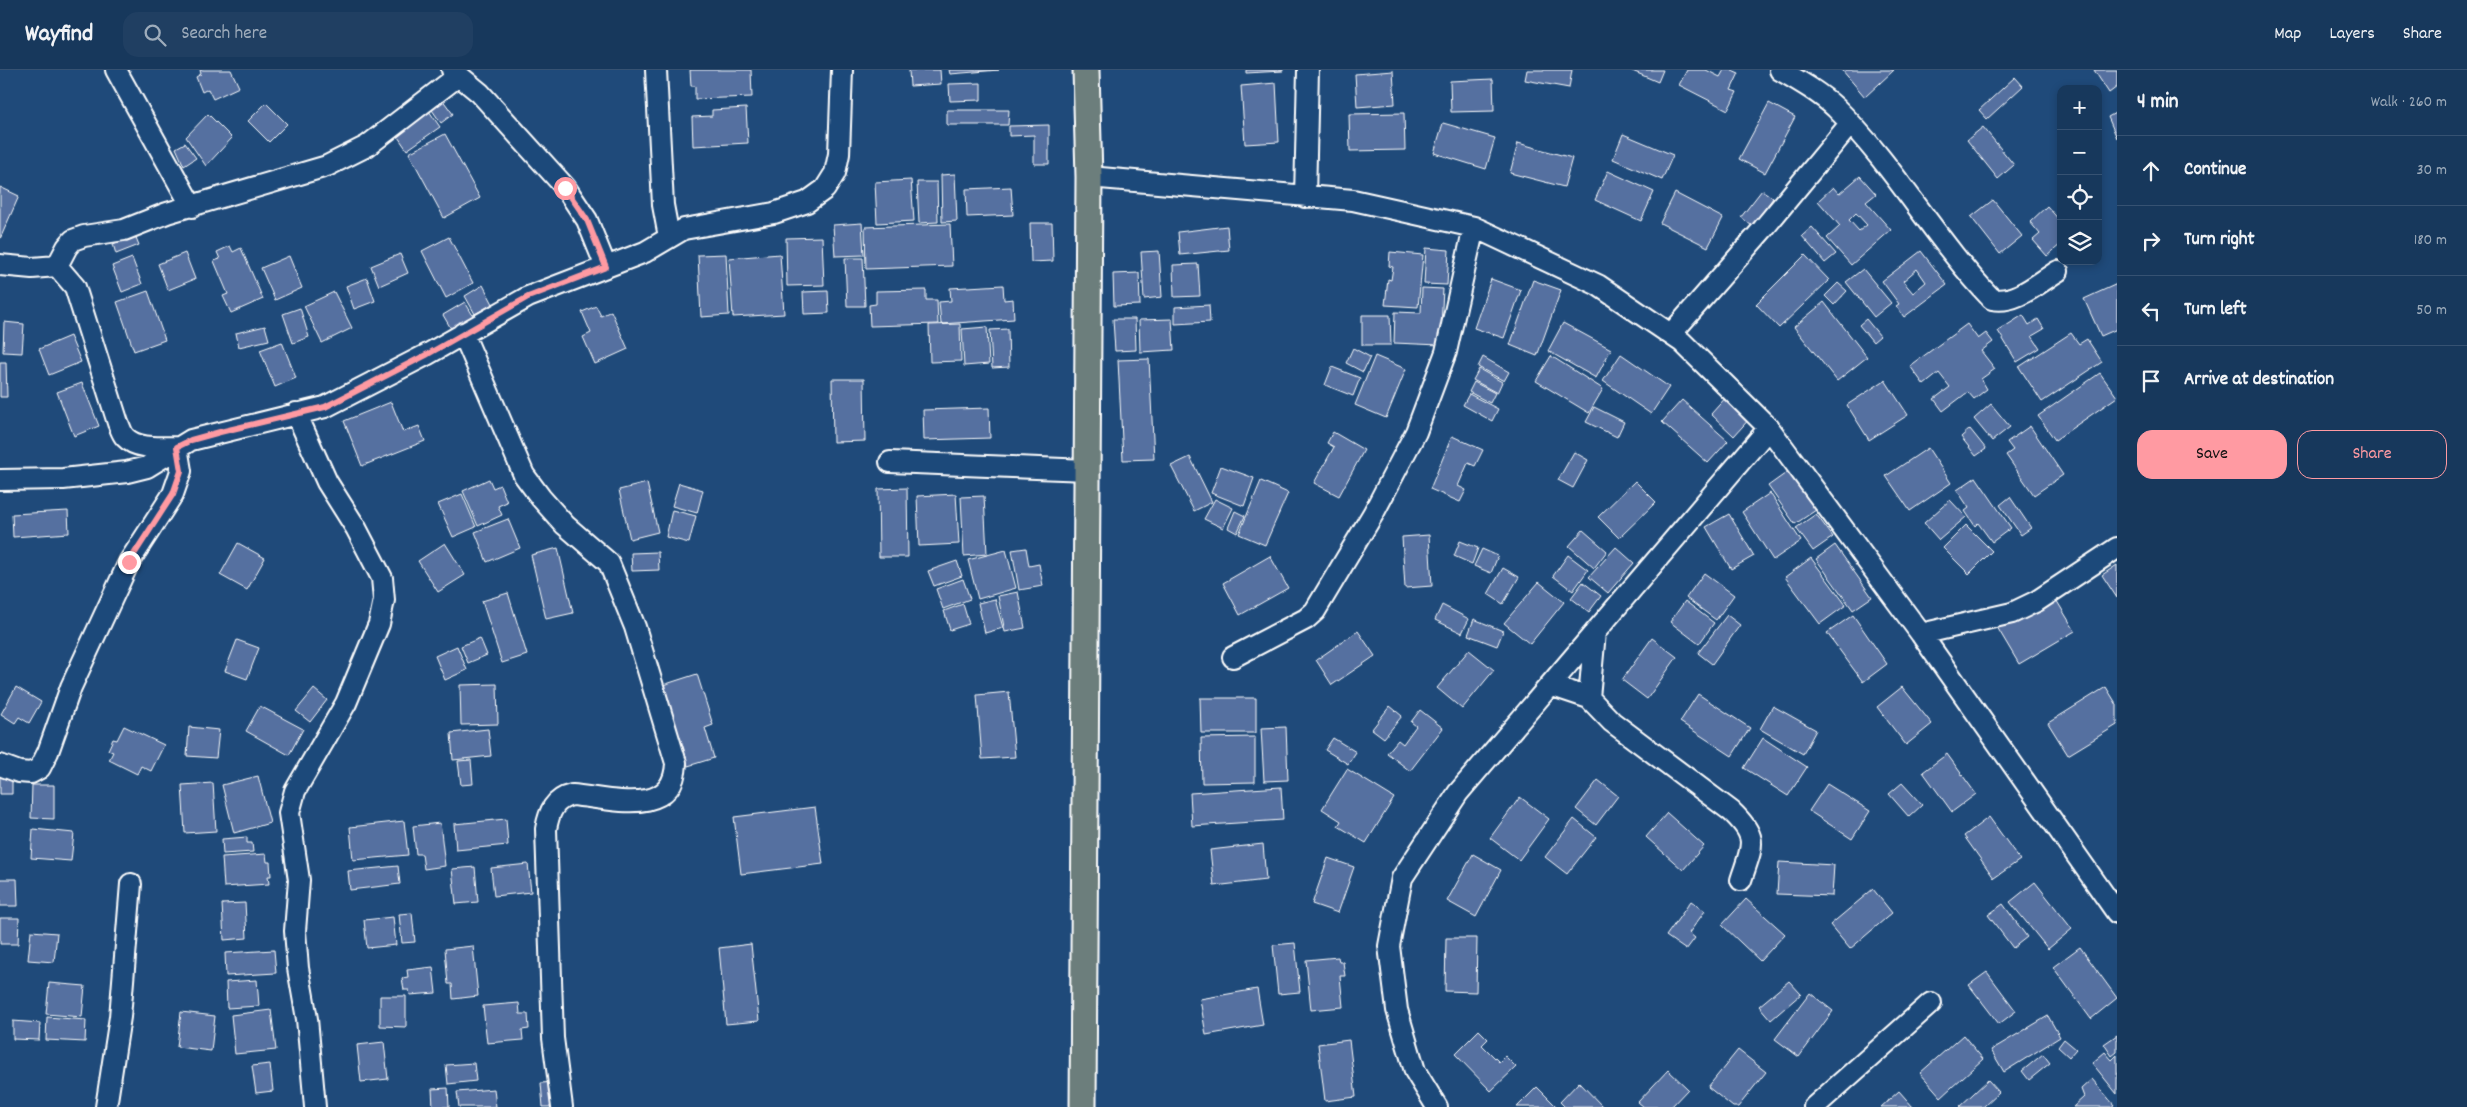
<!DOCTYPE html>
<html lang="en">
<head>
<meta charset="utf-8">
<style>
  body { margin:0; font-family:Dekko,sans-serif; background:#203f62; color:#f1f3f6 }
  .controls { position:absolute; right:15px; top:15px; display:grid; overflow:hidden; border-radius:10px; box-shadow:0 2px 8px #0003 }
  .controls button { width:45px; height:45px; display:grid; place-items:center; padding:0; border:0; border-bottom:1px solid #365272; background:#17385c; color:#f1f3f6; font:25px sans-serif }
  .stop { position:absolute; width:15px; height:15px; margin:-11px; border:4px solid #ff9aa2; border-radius:50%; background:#fff }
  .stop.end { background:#ff9aa2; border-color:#fff; box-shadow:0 1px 5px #0008 }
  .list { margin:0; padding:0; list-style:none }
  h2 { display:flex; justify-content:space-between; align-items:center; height:65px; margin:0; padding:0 20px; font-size:21px }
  h2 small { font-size:16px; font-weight:400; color:#9eacbb }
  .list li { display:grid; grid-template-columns:32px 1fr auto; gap:15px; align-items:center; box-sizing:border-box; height:70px; padding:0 20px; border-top:1px solid #365272 }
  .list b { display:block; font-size:19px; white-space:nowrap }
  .list em { font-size:16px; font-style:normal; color:#9eacbb }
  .actions { display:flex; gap:10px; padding:15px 20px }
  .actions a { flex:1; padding:11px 0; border:1px solid #ff9aa2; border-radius:15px; text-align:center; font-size:18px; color:#ff9aa2 }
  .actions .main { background:#ff9aa2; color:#111 }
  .icon { flex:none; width:28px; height:28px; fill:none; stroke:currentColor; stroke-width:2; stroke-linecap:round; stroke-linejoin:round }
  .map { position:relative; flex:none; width:2117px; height:1037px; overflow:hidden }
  header { display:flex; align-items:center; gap:30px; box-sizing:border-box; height:70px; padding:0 25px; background:#17385c; border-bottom:1px solid #365272 }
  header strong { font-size:24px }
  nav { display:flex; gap:28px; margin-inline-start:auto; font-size:18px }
  .search { width:350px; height:45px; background:#203f62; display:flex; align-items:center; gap:12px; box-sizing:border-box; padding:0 18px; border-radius:15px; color:#9eacbb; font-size:19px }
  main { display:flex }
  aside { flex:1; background:#17385c }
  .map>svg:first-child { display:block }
</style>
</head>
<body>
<header>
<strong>Wayfind</strong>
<div class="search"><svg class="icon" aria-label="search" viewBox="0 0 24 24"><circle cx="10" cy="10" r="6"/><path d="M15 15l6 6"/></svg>Search here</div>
<nav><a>Map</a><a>Layers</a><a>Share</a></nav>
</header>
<main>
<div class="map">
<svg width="2117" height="1037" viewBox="0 0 2117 1037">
  <rect width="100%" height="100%" fill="#1f4a7a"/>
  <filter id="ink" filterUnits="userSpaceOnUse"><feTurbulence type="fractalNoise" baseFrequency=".02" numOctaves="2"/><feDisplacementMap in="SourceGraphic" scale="10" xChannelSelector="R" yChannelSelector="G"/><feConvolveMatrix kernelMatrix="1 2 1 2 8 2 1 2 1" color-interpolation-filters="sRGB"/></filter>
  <g filter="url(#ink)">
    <path fill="#556fa0" stroke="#fff" fill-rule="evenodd" d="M200,0H231L239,17L213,29L208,19L202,22L196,7L201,4Z
      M690,0H751L752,27L695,29V16H691Z
      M909,0H940L941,14L910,16Z
      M949,0H999L950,4Z
      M1246,0H1283V1L1246,3Z
      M1527,0H1572L1569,18L1525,10Z
      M1630,0H1663L1658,12Z
      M1687,0H1706L1720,7L1724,0H1732L1739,3L1731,20L1737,22L1728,40L1679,15Z
      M1842,0H1894L1865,27Z
      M2094,0H2117V17L2109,23Z
      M1393,1L1395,34L1357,37L1355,4Z
      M2015,7L2023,16L1987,49L1979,40Z
      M1493,9L1494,41L1451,42L1450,11Z
      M981,13V30L950,31L949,14Z
      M1276,13L1279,72L1245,74L1241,16Z
      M442,29L453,44L441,53L430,37Z
      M266,33L287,54L269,72L248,51Z
      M1769,33L1795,47L1765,103L1739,89Z
      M746,38L748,73L693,76L692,47L712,46V40Z
      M947,40H1009L1008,55H947Z
      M429,41L440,57L407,80L396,64Z
      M2117,42V68L2108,47Z
      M1404,43L1405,80L1350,81L1349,44Z
      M208,44L232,68L206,96L186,67Z
      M1443,53L1495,68L1486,99L1434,83Z
      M1049,55V94H1034V65L1009,66V56Z
      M1983,57L2014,95L1998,109L1967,70Z
      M445,64L480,128L444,148L409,83Z
      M1623,64L1673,85L1662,110L1613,89Z
      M185,73L196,88L184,96L176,78Z
      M1518,73L1572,88L1564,117L1510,103Z
      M1608,101L1654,122L1641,151L1595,130Z
      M955,104L957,151L942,152L941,105Z
      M1860,106L1876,124L1866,132L1891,160L1851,195L1827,168L1840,156L1818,131L1833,117L1839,124ZM1856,143L1867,155L1859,161L1849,150Z
      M911,110L914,151L877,153L875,112Z
      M917,112H937L938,152L919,153Z
      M0,117L19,126L0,169Z
      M1011,117L1013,145L967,147L966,119Z
      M1762,120L1773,128L1752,156L1741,147Z
      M1675,123L1723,148L1708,177L1660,153Z
      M1993,130L2022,166L2000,184L1971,147Z
      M2047,136L2061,152V174L2047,186L2033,170L2040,164L2030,152Z
      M862,153L864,185L835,186L833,155Z
      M1030,153H1052L1053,191L1031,192Z
      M950,154L952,196L866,199L865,157Z
      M1227,156L1229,180L1180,185L1178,162Z
      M1812,157L1836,184L1825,193L1802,166Z
      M135,165L139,175L116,184L113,174Z
      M449,167L473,213L446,228L422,181Z
      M822,167L824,215L787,216L786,168Z
      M230,176L233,182L241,178L263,229L231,243L223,226L228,224L214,191L220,189L217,182Z
      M1426,178L1449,180L1447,215L1424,214Z
      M1159,181L1162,227L1144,229L1141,182Z
      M1921,181L1947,215L1904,247L1896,236L1899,234L1882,211ZM1917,199L1926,212L1913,223L1903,211Z
      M1390,182L1423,185L1418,237L1385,235L1388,209L1391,210L1393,197L1389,196Z
      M185,183L195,209L168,220L158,194Z
      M400,184L408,203L379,216L371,196Z
      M726,184L729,245L701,247L698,185Z
      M780,184L784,244L733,247L729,188Z
      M1805,185L1829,210L1779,258L1756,234Z
      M289,186L302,218L275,230L261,198Z
      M132,188L142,214L122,222L112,196Z
      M845,188H863L865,236H847Z
      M1198,194L1200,226L1174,227L1173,195Z
      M1863,199L1891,233L1874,247L1846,212Z
      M1139,203L1140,235L1114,236L1113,204Z
      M367,208L375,231L354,239L346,216Z
      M1491,209L1521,220L1504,268L1474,258Z
      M1533,210L1561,220L1537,286L1510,275Z
      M1838,213L1847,221L1834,235L1825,226Z
      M2117,214V259L2101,266L2084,229Z
      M483,215L493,234L475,244L465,226Z
      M1003,215L1004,230L1013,229L1014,249L941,254L939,232L951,231L950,218Z
      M1422,218L1443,219L1440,275L1394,273L1395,242L1421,243Z
      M926,220V230H937L938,254L870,256L869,235L876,234V221Z
      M148,221L165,270L134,281L117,232Z
      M828,221L829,243L804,244L803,222Z
      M334,222L352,258L322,273L304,236Z
      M465,232L475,249L453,262L443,245Z
      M1824,232L1867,287L1837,311L1794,257Z
      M1209,235L1210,252L1175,254V237Z
      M596,236L601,246L611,241L628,279L595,294L583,267L591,263L582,242Z
      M300,238L309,267L293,273L283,244Z
      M1362,245H1390L1391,275H1362Z
      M2023,245L2029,255L2038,249L2044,259L2032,266L2040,278L2017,292L1998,261Z
      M1113,249H1135L1136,280L1115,281Z
      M1172,249L1174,280L1140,282L1139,250Z
      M1866,249L1880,266L1873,272L1859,255Z
      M4,252L24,254L22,283L3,282Z
      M1563,253L1611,279L1596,308L1548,281Z
      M960,254L961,291L930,292L929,255Z
      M1967,254L1978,269L1986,263L1993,272L1981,281L1995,299L1981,309L1987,319L1974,329L1968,322L1943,341L1934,329L1950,317L1939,303L1924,315L1910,296Z
      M265,256L269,270L239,277L236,263Z
      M987,257L989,294L964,296L962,259Z
      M1008,259L1009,297L992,298L990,260Z
      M2071,263L2079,274L2087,269L2102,292L2042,332L2019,297Z
      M70,266L81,292L49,305L39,279Z
      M282,272L296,308L275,317L260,280Z
      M1353,278L1370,287L1363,302L1346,293Z
      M1621,284L1669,317L1651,344L1603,311Z
      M1375,286L1406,299L1386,348L1355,335Z
      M1551,286L1603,319L1589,343L1536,311Z
      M1483,287L1509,302L1504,311L1478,297Z
      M1149,289L1154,389L1123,390L1118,290Z
      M0,292H6L7,327H0Z
      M1332,297L1360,308L1353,326L1325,315Z
      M1479,299L1502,312L1497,323L1473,310Z
      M2100,303L2117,327L2055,370L2038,346Z
      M832,309H864L865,371L833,372Z
      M1885,310L1908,345L1869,370L1847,335Z
      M1474,312L1495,323L1490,333L1469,322Z
      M82,313L99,356L74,366L57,322Z
      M1469,324L1498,339L1492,351L1463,335Z
      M1728,325L1751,347L1734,366L1711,344Z
      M1682,330L1728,371L1708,393L1662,352Z
      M391,332L403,362L419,356L425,371L362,396L344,351Z
      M1991,334L2010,357L1992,371L1974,349Z
      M1594,337L1624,352L1617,367L1586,352Z
      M989,338L990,368L924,370L923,340Z
      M2030,356L2063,405L2034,425L2006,385L2013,380L2007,372Z
      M1970,359L1986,379L1976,386L1961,367Z
      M1333,362L1364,380L1339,426L1314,413L1334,377L1327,373Z
      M1452,366L1483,380L1475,396L1468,393L1458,416L1466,420L1460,432L1430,419Z
      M1928,378L1951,413L1910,441L1886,406Z
      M1574,382L1588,390L1573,418L1558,410Z
      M1190,387L1212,432L1194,441L1171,396Z
      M1221,396L1254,408L1244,436L1211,423Z
      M1789,401L1816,440L1795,454L1768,416Z
      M1976,407L2011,458L1992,472L1978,453L1975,456L1965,441L1969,438L1957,420Z
      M489,409L493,418L500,415L507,432L498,436L502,445L478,456L463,421Z
      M1261,411L1288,423L1265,475L1239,464Z
      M1635,411L1656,432L1619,468L1598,447Z
      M647,413L658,462L630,469L619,420Z
      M679,413L703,420L697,443L672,436Z
      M907,418L908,487H879L878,419Z
      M1770,423L1801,471L1773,490L1742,442Z
      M462,424L476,457L453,467L438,434Z
      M956,424L959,474L919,476L917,426Z
      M984,426L987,484L964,486L961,427Z
      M2010,427L2031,458L2021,465L2000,435Z
      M1215,429L1233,438L1223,458L1204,449Z
      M1950,430L1966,447L1939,470L1924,453Z
      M672,440L696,446L689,473L666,467Z
      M68,441L69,463L13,467L12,444Z
      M1235,441L1245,446L1237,463L1228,458Z
      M1729,444L1754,486L1731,499L1706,457Z
      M1816,444L1833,467L1813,481L1796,458Z
      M508,449L520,478L487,492L475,462Z
      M1966,455L1992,481L1969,504L1943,478Z
      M1583,460L1607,481L1594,498L1569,476Z
      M1429,465L1432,516L1405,518L1402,467Z
      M1460,471L1478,478L1472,494L1454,486Z
      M238,473L265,488L247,520L220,505Z
      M445,473L465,505L438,522L418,491Z
      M1835,475L1872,527L1853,540L1816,489Z
      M1616,477L1634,493L1608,523L1589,507Z
      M558,478L573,543L546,549L531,485Z
      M1026,478L1029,496L1039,494L1043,516L1019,520L1012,480Z
      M1482,479L1498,486L1491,503L1474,496Z
      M1006,480L1016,518L978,529L968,490Z
      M658,482L659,500L632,501L631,483Z
      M1568,485L1588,500L1573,521L1553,506Z
      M1270,486L1288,518L1240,545L1223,513Z
      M1811,488L1846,535L1820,554L1785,507Z
      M957,491L962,506L934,516L928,501Z
      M2117,495V528L2102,505Z
      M1503,498L1519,507L1503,534L1488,524Z
      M1704,503L1734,525L1716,550L1686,528Z
      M963,509L970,529L943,539L936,519Z
      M1539,512L1564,532L1530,574L1504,553Z
      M1583,512L1601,526L1589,542L1571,528Z
      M1018,522L1025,558L1005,562L998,526Z
      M508,523L527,585L502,593L482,531Z
      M2052,523L2075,561L2019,594L1997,557Z
      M995,529L1003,558L985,563L978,533Z
      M1685,531L1714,553L1699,574L1670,552Z
      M963,534L969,554L950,560L944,541Z
      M1442,535L1469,549L1462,563L1435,550Z
      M1727,545L1740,555L1712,594L1698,583Z
      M1853,545L1887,594L1863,612L1827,563Z
      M1474,549L1503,561L1497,576L1468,565Z
      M1358,561L1375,586L1332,615L1316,590Z
      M480,568L487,585L468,593L461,576Z
      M1652,568L1677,587L1647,629L1622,610Z
      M237,570L259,578L247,609L225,601Z
      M457,576L467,600L445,610L435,586Z
      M1469,580L1494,600L1462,639L1437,618Z
      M697,604L713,655L705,658L714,688L688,696L663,615Z
      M497,614L498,654L461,655L460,615Z
      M16,617L41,632L29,653L19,647L15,653L1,644Z
      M1902,617L1932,654L1906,675L1877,637Z
      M2106,617L2117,635V655L2068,685L2048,653Z
      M314,619L327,630L310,652L296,641Z
      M1009,622L1015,687L982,689L977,625Z
      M1698,624L1750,658L1732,686L1680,652Z
      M1200,628H1256V663H1201Z
      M260,636L303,659L289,685L246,661Z
      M1390,636L1402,646L1384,668L1372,659Z
      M1773,636L1816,660L1803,684L1760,659Z
      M1420,640L1443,658L1410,701L1387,683L1398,670L1403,674L1416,656L1411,652Z
      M124,656L164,675L151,701L141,696L137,704L109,690L113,682L108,680L113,669L117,670Z
      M189,657L219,660L216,688L187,686Z
      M1286,657L1288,710L1264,711L1261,658Z
      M488,659L491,686L453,690L451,663Z
      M1255,667V712L1202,713L1201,668Z
      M1333,668L1356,682L1348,694L1325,680Z
      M1763,668L1807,697L1788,726L1744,698Z
      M1947,684L1976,724L1952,742L1923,702Z
      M471,690L473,714L461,715L458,691Z
      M1347,699L1394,728L1366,773L1338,756L1341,751L1322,739Z
      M0,703H12V724H0Z
      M258,706L270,753L234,763L222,715Z
      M1598,710L1618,726L1596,755L1576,739Z
      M213,713L216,761L185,763L182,715Z
      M1902,713L1922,735L1909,747L1889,724Z
      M1827,714L1870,741L1852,769L1809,741Z
      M32,715H54V749L31,748Z
      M1281,717L1283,750L1192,756L1190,723Z
      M1520,727L1549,749L1519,790L1490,768Z
      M815,737L823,794L741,804L734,747Z
      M1667,743L1704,776L1683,800L1646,767Z
      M1989,747L2020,790L1994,808L1964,766Z
      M506,749L508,775L456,780L454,754Z
      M1574,749L1596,767L1567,804L1545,787Z
      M404,751L408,785L353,790L350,757Z
      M440,753L445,796L424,799L422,784H416L413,756Z
      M33,759L74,763L71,791L31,788Z
      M247,767V773H252L253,782L223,784L222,769Z
      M1263,774L1266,810L1214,816L1210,780Z
      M266,784L267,792H270L271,806H268L269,814L224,817L222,787Z
      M1473,784L1501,800L1476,847L1447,831Z
      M1328,788L1354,797L1338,843L1312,834Z
      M1779,792L1834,795L1832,826L1777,824Z
      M528,794L531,822L494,826L491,798Z
      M398,796L400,814L350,820L348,801Z
      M475,797L478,832L456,834L452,799Z
      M0,809H17L18,836H0Z
      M2035,812L2072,859L2048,879L2010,832Z
      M1873,819L1892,843L1850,879L1830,855Z
      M1746,829L1785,864L1760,891L1722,855Z
      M1691,831L1705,841L1689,863L1695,868L1686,880L1666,866Z
      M245,833L247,868L224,870L222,834Z
      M2003,834L2027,867L2013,878L1988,845Z
      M412,843L415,872L402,873L399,844Z
      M393,847L396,875L367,878L364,850Z
      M0,848H19L18,874H0Z
      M31,861L57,863L54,892L28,890Z
      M1446,868H1477L1476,922L1445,921Z
      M1295,873L1300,922L1278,924L1273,875Z
      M751,874L759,951L726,954L719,878Z
      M473,876L478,926L453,929L452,914H448L445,879Z
      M2080,877L2117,928L2091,949L2053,897Z
      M274,880L276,903L226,906L225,883Z
      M1338,887L1339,892H1343L1345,906H1340L1343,937L1311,940L1306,890Z
      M433,897L436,923L410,925L409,920H404L402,908L408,907L407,900Z
      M1987,902L2016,941L1999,954L1969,915Z
      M257,910L259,936L227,938L226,912Z
      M1789,911L1801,924L1771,950L1759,936Z
      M49,913L85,916L82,947L46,944Z
      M1257,919L1263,955L1206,965L1200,929Z
      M1810,923L1833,941L1799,987L1775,969Z
      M380,926H406V957L380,956Z
      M519,933L520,944H528L529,959L522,960L523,970L487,973L483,936Z
      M271,940L276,980L235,984L231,945Z
      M181,942L215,946L211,981L177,977Z
      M2048,946L2060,967L2004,1002L1991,980Z
      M47,947L86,950L85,972L46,970Z
      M13,951L40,953L39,970L13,969Z
      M1479,960L1488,969L1482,975L1499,992L1505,986L1516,997L1491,1021L1455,984Z
      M1963,965L1983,989L1941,1027L1920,1003Z
      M2117,965V982L2112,986L2104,974Z
      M2064,969L2076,979L2069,987L2058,977Z
      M1349,970L1356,1027L1325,1031L1318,974Z
      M384,972L388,1009L361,1012L357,975Z
      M1738,980L1766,1002L1738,1037H1733L1708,1017Z
      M2105,982L2112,990L2117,985V1024L2092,993Z
      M2043,984L2050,993L2029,1010L2022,1001Z
      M474,993L476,1011L448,1014L446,995Z
      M270,994L273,1021L256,1023L252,996Z
      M1668,1000L1688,1019L1671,1037H1644L1638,1032Z
      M2092,1009L2114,1035L2111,1037H2073L2084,1027L2081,1019Z
      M1988,1010L1999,1022L1983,1037H1959Z
      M555,1012L557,1037H543L541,1013Z
      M1579,1012L1603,1037H1565L1560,1032Z
      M1537,1017L1557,1037H1517Z
      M448,1018L449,1037H433L432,1019Z
      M494,1019L496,1037H459L457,1022Z
      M1899,1021L1913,1037H1881Z"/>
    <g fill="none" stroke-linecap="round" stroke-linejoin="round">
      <g stroke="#fff" stroke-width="24">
        <path id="minor" d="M116,0L192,137
          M452,0L480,23L565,117L587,150L606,197
          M656,0L663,135L669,167
          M1780,0C1799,11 1820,23 1836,38C1895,96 1935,170 1992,229C2016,234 2038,213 2058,201
          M1089,107L1353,130L1474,157L1598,215L1682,272L1769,358L1921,564L2117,843
          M1305,127L1308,0
          M0,195L32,198L57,196L75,217L118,353C120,357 122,364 125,367C137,380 162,377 177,377L181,401L173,424L129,492L71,617L48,682L40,698L31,703L19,702L0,695
          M57,196L67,177L73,170L84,166L124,160L167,143L327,96L367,76L458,6
          M463,263L524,405L541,428L565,455L609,493L635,557L676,693C674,749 609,728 572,725C554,729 549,742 546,759L553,968L562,1037
          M1671,264L1763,159L1850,54
          M296,343L327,412L356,458L382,508L384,530L379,554L346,633L295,721L289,743L299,810L295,861L298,898L307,949L315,1037
          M890,392L1087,400
          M0,410L63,409L127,402L147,397L191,370L325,337L428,284L528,227L645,182L684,159L774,143L807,132L825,119L835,103L839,84L842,0
          M1921,564L2012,543L2037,531L2117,478
          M1233,587L1306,549L1315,541L1373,444L1416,362L1446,282L1474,157
          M1550,615L1589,628L1612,652L1731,741C1760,768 1752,776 1741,810
          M1589,628L1595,562
          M106,1037L120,947L131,814
          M1437,1037L1415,1001L1397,940L1389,876L1402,808L1458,723L1769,358
          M1814,1037L1931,933"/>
      </g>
      <g stroke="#fff" stroke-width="29">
        <path id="major" d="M1083,1037L1089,107L1086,0"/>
      </g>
      <use href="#minor" stroke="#1f4a7a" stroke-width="20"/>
      <use href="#major" stroke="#6c7e7c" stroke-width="25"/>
    </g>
  </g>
  <g fill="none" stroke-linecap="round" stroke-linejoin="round" filter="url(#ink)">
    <path stroke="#ff9aa2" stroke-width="6" d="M129,492L173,424L181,401L177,377L191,370L220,362L325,337L428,284L528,227L606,197L587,150L565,118"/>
  </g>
</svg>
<div class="controls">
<button>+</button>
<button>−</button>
<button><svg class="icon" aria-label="locate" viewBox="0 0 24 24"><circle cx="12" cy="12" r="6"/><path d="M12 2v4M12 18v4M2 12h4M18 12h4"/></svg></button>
<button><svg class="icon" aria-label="layers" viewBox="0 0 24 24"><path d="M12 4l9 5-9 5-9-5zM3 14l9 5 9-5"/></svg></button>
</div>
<div class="stop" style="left:565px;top:118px"></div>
<div class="stop end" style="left:129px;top:492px"></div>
</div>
<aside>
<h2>4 min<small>Walk · 260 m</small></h2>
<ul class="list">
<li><svg class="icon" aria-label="ahead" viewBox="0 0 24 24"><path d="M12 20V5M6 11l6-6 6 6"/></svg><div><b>Continue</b></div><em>30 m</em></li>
<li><svg class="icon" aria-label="right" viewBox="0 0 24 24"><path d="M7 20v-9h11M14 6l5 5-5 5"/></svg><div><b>Turn right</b></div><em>180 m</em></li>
<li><svg class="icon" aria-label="left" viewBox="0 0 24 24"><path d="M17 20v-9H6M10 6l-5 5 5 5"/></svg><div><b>Turn left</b></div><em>50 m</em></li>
<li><svg class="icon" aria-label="arrive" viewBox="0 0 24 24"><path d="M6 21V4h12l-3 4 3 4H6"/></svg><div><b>Arrive at destination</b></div></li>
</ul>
<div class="actions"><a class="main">Save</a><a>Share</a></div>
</aside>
</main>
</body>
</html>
